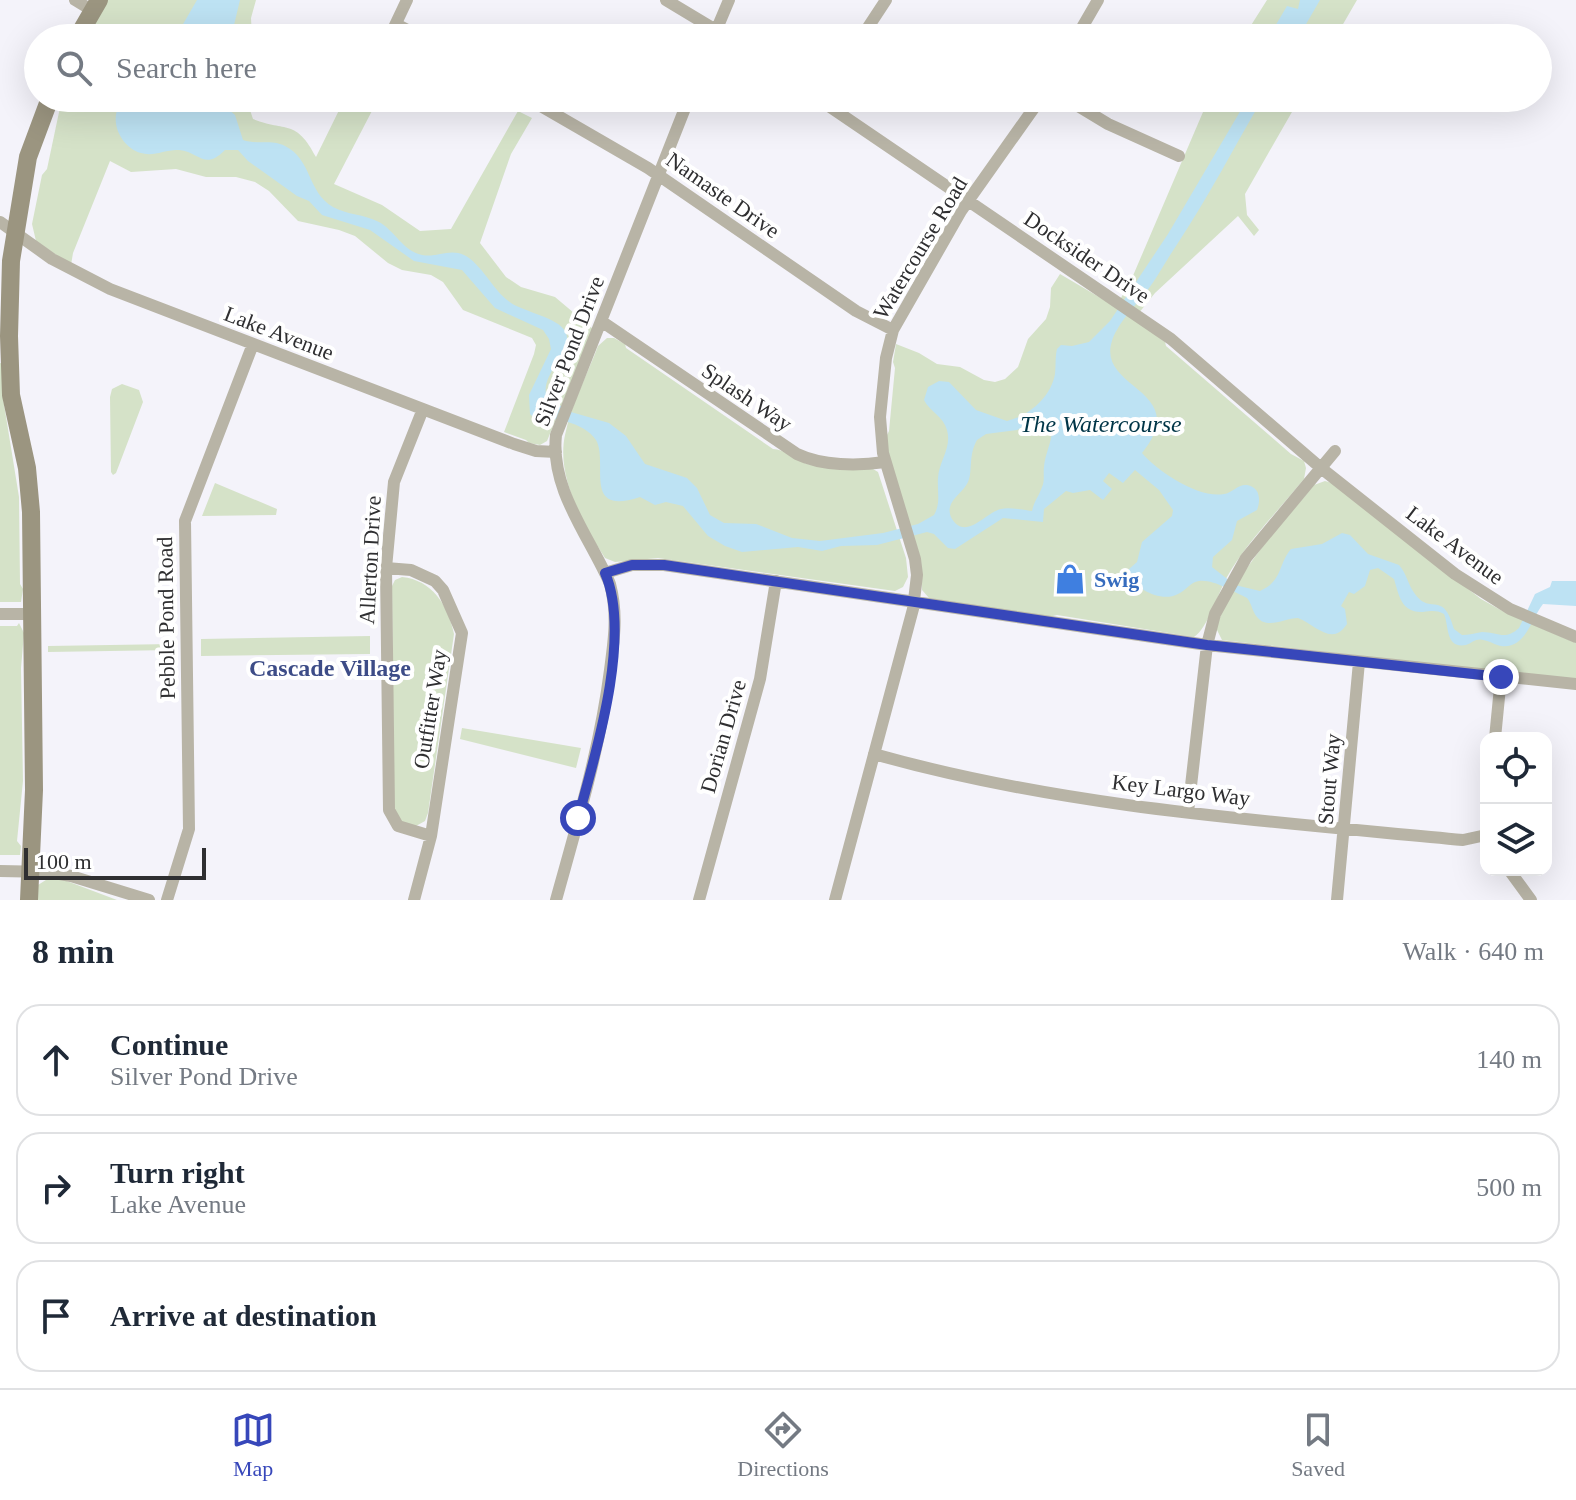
<!DOCTYPE html>
<html lang="en">
<head>
<meta charset="utf-8">
<style>
  body { margin:0; font-family:"Times New Roman",serif; background:#f2f2f3; color:#1f2937 }
  .controls { position:absolute; right:24px; bottom:24px; display:grid; overflow:hidden; border-radius:16px; box-shadow:0 8px 32px #0002 }
  .controls button { width:72px; height:72px; display:grid; place-items:center; padding:0; border:0; border-bottom:2px solid #e0e1e3; background:#fff; color:#1f2937; font:40px sans-serif }
  .scale { position:absolute; left:24px; bottom:20px; width:182px; box-sizing:border-box; padding-left:8px; border:4px solid #2f2f31; border-top:0; font-size:22px; line-height:28px; white-space:nowrap; color:#2f2f31; -webkit-text-stroke:6px #fff; paint-order:stroke }
  .stop { position:absolute; width:24px; height:24px; margin:-18px; border:6px solid #3747ba; border-radius:50%; background:#fff }
  .stop.end { background:#3747ba; border-color:#fff; box-shadow:0 2px 8px #0008 }
  .list { margin:0; padding:0; list-style:none }
  h2 { display:flex; justify-content:space-between; align-items:center; height:104px; margin:0; padding:0 32px; font-size:34px }
  h2 small { font-size:26px; font-weight:400; color:#747a83 }
  .list li { display:grid; grid-template-columns:52px 1fr auto; gap:24px; align-items:center; box-sizing:border-box; height:112px; margin:0 16px 16px; padding:0 16px; border:2px solid #e0e1e3; border-radius:24px }
  .list b { display:block; font-size:30px; white-space:nowrap }
  .list p { margin:0; font-size:26px; white-space:nowrap; color:#747a83 }
  .list em { font-size:26px; font-style:normal; color:#747a83 }
  .icon { flex:none; width:44px; height:44px; fill:none; stroke:currentColor; stroke-width:2; stroke-linecap:round; stroke-linejoin:round }
  .map { position:relative; flex:none; width:1576px; height:900px; overflow:hidden }
  .search { position:absolute; background:#fff; box-shadow:0 8px 32px #0002; left:24px; right:24px; top:24px; height:88px; display:flex; align-items:center; gap:20px; box-sizing:border-box; padding:0 28px; border-radius:44px; color:#747a83; font-size:30px }
  .sheet { height:488px; background:#fff }
  nav { display:flex; justify-content:space-around; align-items:center; box-sizing:border-box; height:112px; border-top:2px solid #e0e1e3; background:#fff; font-size:22px; color:#747a83 }
  nav a { display:grid; justify-items:center; gap:4px }
  nav .on { color:#3747ba }
  .map>svg:first-child { display:block }
</style>
</head>
<body>
<div class="map">
<svg width="1576" height="900" viewBox="0 0 1576 900">
  <rect width="100%" height="100%" fill="#f4f3fa"/>
  <path fill="#d5e2c8" d="M107,0H256L251,18L252,38H86Z
    M1267,0H1357L1335,38H1243Z
    M62,98H246L253,119C285,132 296,118 316,157L345,98H354L374,107L334,184L382,205L420,231L451,229L518,111L532,118L511,154L480,243L506,277L521,287L555,297L593,329L547,441L540,445L529,443L526,440L504,432L534,354L536,345L532,338L463,310L443,282L431,275L402,270L388,263L355,236L339,230L298,221L269,191L255,182L236,177H206L176,169L131,172L110,161L73,253L71,265L36,241L32,224L42,175L47,169Z
    M1209,98H1300L1245,194L1247,215L1259,230L1254,236L1238,216L1155,293L1134,319L1165,342L1166,346L1291,454L1304,461L1306,468L1304,479C1278,511 1247,542 1227,577C1218,593 1208,628 1194,637L1057,615L1049,617L929,598L922,590L921,560L889,457L886,437L889,431L895,368L893,362L896,344L919,353L937,364L960,367L984,380L995,382L1005,379L1018,367L1028,339L1046,319L1050,307L1051,288L1060,274L1116,307L1132,278Z
    M607,338H614L625,344L626,348L773,449C784,449 796,460 807,464L873,469L878,472L906,558L908,577L903,587L895,591L658,558L615,562L605,558C583,524 556,477 565,435C571,405 587,375 598,346Z
    M0,363L4,364L2,392L19,497L20,584L23,589L21,602H0Z
    M122,384L139,390L143,402L116,473L113,475L111,472L110,397L112,389Z
    M1325,481L1332,483L1481,599L1506,613L1576,643V680L1222,640L1216,628C1234,573 1278,529 1314,485Z
    M215,483L277,509L276,515L202,516Z
    M402,577C432,580 448,605 454,634L428,813L425,821L416,826L402,822L394,813L392,586L395,580Z
    M19,623L24,633L21,668L23,781L17,841L21,846L20,855H0V626H17Z
    M370,636V654L201,656V639Z
    M172,644V650L48,652V646Z
    M462,728L581,748L576,768L460,739Z
    M49,878L64,880L117,900H35L38,885Z"/>
  <path fill="#bde2f3" fill-rule="evenodd" d="M197,0H240L234,25V38H175Z
    M1300,0H1320L1298,38H1268L1287,6L1298,9Z
    M127,98H216L235,115L243,140C257,145 272,139 285,146C312,159 307,192 333,207C347,215 364,214 379,222C395,231 403,251 422,255C437,258 449,248 464,255C482,264 493,291 511,303C525,312 558,318 565,331C576,351 538,374 547,398L571,412L609,423L626,436L645,464L687,478L697,488L710,515L724,523L756,524L792,538L820,541L883,533L918,524L934,515C941,503 937,492 938,478C939,461 952,448 947,430C943,416 930,412 924,400L928,387L939,381L949,382L976,410L1007,421C1029,416 1051,397 1055,374C1056,366 1055,357 1057,349L1061,345L1072,346L1089,342L1110,321L1168,234L1248,98H1263C1234,147 1208,198 1176,246C1165,262 1155,282 1142,297C1133,307 1116,327 1112,341C1096,390 1193,389 1142,453C1157,471 1199,499 1224,494C1232,493 1238,484 1247,485C1260,487 1261,500 1257,510L1237,521L1232,540L1213,557L1212,567L1235,585L1260,591C1283,581 1278,564 1291,549L1322,544L1342,533L1350,535L1368,554L1399,565C1407,574 1408,585 1415,594C1431,616 1443,589 1454,629L1462,635C1469,635 1475,633 1482,632C1498,632 1505,641 1519,628L1535,594L1550,587L1552,581H1576V606L1543,604C1531,619 1526,649 1501,646C1495,645 1490,641 1483,640C1476,638 1472,643 1466,645C1445,649 1449,625 1444,614C1436,610 1432,611 1423,612C1401,613 1399,595 1394,579L1378,568L1370,570L1365,586L1354,594L1349,592L1341,606L1345,609L1347,624C1332,647 1316,625 1298,618C1285,618 1267,630 1257,617C1252,611 1252,604 1247,598C1234,592 1213,579 1199,581C1190,582 1186,591 1178,594C1161,603 1137,589 1127,575L1128,570L1137,562L1142,542L1172,516L1173,510L1159,490L1135,470L1123,483L1109,473L1103,481L1112,489L1103,500L1090,490L1073,493L1066,491L1044,509L1043,522L1003,518L955,549L948,548L934,534L927,532L877,545L841,546L822,551L798,547L742,552L725,546L708,536L683,506L666,502L655,505L640,497C581,517 609,462 596,440C584,422 552,417 533,417L530,414L529,395L551,349L549,339L543,330L495,308L462,270L414,261L370,230L322,215L309,201L297,196L248,161L238,150H225C204,171 200,152 179,150C166,149 154,157 141,153C118,147 105,112 127,98ZM1040,418L1051,423C1055,437 1045,452 1044,467C1043,473 1045,481 1042,487C1039,496 1034,501 1032,511C1022,510 1010,507 1001,509C986,512 966,541 952,519C950,516 949,511 950,507C952,498 964,491 968,482C973,471 968,456 977,440L986,434L1017,430Z"/>
  <g fill="none" stroke-linecap="round" stroke-linejoin="round">
    <path stroke="#b8b4a6" stroke-width="12" d="M75,0L93,11
      M666,0L729,38
      M396,24L423,38
      M389,38L407,0
      M713,38L729,0
      M861,38L886,0
      M1076,38L1098,0
      M527,98L648,168L856,311L893,330
      M817,98L1171,339L1321,468L1455,574L1510,609L1576,637
      M1065,98L1108,124L1179,156
      M0,222L52,259L110,289L514,444L536,451L556,452
      M601,321L797,454C822,466 858,466 885,462
      M423,409L394,482L386,568L389,810L398,826L431,836
      M386,568L411,570L435,581L443,590L462,633L431,836L414,900
      M605,573L632,565H664L1207,645L1576,684
      M0,614H31
      M1495,738L1501,677
      M874,754C1065,808 1266,821 1463,840L1486,835
      M1188,812L1207,645L1215,614L1246,558L1335,451
      M1509,870L1531,900
      M0,871L49,872L71,876L149,900
      M167,900L189,829L185,521L253,344
      M556,900C577,824 600,749 610,670C614,640 618,614 610,584C590,537 550,490 556,435L689,98
      M699,900L760,679L776,581
      M835,900L913,609L917,575L915,559L883,453L880,417L886,358L893,330L961,211L1041,98
      M1337,900L1359,662"/>
    <path stroke="#9b9580" stroke-width="18" d="M77,38L99,0
      M29,900L34,790L31,512L27,468L11,395L9,336L11,261L28,157L50,98"/>
  </g>
  <g fill="none" stroke-linecap="round" stroke-linejoin="round">
    <path stroke="#3747ba" stroke-width="10" d="M578,818C596,753 632,636 605,573L632,565H664L1207,645L1501,677"/>
  </g>
  <defs>
    <g id="shop-bare" transform="scale(2.4)"><path d="M-5-2.5h2.3a2.7 3.5 0 0 1 5.4 0H5L5.5 6h-11ZM-1.5-2.5h3a1.5 2.3 0 0 0-3 0Z" fill="#3f7fe0" stroke="#fff" stroke-width="2.5" paint-order="stroke"/></g>
  </defs>
  <g fill-rule="evenodd">
    <use href="#shop-bare" x="1070" y="579"/>
  </g>
  <g text-anchor="middle" dominant-baseline="central" stroke-width="8" stroke-linejoin="round" paint-order="stroke">
    <g font-size="22" fill="#2f2f31" stroke="#fff">
      <text transform="translate(723 195) rotate(35)">Namaste Drive</text>
      <text transform="translate(920 248) rotate(-59)">Watercourse Road</text>
      <text transform="translate(1087 257) rotate(34)">Docksider Drive</text>
      <text transform="translate(279 333) rotate(21)">Lake Avenue</text>
      <text transform="translate(569 351) rotate(-69)">Silver Pond Drive</text>
      <text transform="translate(747 397) rotate(34)">Splash Way</text>
      <text transform="translate(1455 545) rotate(37)">Lake Avenue</text>
      <text transform="translate(370 560) rotate(-87)">Allerton Drive</text>
      <text transform="translate(166 618) rotate(-91)">Pebble Pond Road</text>
      <text transform="translate(430 709) rotate(-81)">Outfitter Way</text>
      <text transform="translate(723 736) rotate(-74)">Dorian Drive</text>
      <text transform="translate(1329 779) rotate(-85)">Stout Way</text>
      <text transform="translate(1181 790) rotate(7)">Key Largo Way</text>
    </g>
    <g font-size="22" font-weight="bold" fill="#366cbe" stroke="#fff" text-anchor="start">
      <text x="1094" y="579">Swig</text>
    </g>
    <g font-size="24" font-style="italic" fill="#003547" stroke="#fff">
      <text x="1101" y="424">The Watercourse</text>
    </g>
    <g font-size="24" font-weight="bold" fill="#3d4c87" stroke="#fff">
      <text x="330" y="668">Cascade Village</text>
    </g>
  </g>
</svg>
<div class="controls">
<button><svg class="icon" aria-label="locate" viewBox="0 0 24 24"><circle cx="12" cy="12" r="6"/><path d="M12 2v4M12 18v4M2 12h4M18 12h4"/></svg></button>
<button><svg class="icon" aria-label="layers" viewBox="0 0 24 24"><path d="M12 4l9 5-9 5-9-5zM3 14l9 5 9-5"/></svg></button>
</div>
<div class="scale">100 m</div>
<div class="stop" style="left:578px;top:818px"></div>
<div class="stop end" style="left:1501px;top:677px"></div>
<div class="search"><svg class="icon" aria-label="search" viewBox="0 0 24 24"><circle cx="10" cy="10" r="6"/><path d="M15 15l6 6"/></svg>Search here</div>
</div>
<section class="sheet">
<h2>8 min<small>Walk · 640 m</small></h2>
<ul class="list">
<li><svg class="icon" aria-label="ahead" viewBox="0 0 24 24"><path d="M12 20V5M6 11l6-6 6 6"/></svg><div><b>Continue</b><p>Silver Pond Drive</p></div><em>140 m</em></li>
<li><svg class="icon" aria-label="right" viewBox="0 0 24 24"><path d="M7 20v-9h11M14 6l5 5-5 5"/></svg><div><b>Turn right</b><p>Lake Avenue</p></div><em>500 m</em></li>
<li><svg class="icon" aria-label="arrive" viewBox="0 0 24 24"><path d="M6 21V4h12l-3 4 3 4H6"/></svg><div><b>Arrive at destination</b></div></li>
</ul>
</section>
<nav>
<a class="on"><svg class="icon" aria-label="map" viewBox="0 0 24 24"><path d="M3 6l6-2 6 2 6-2v14l-6 2-6-2-6 2zM9 4v14M15 6v14"/></svg>Map</a>
<a><svg class="icon" aria-label="directions" viewBox="0 0 24 24"><path d="M12 3l9 9-9 9-9-9zM9 14v-3h6M13 9l2 2-2 2"/></svg>Directions</a>
<a><svg class="icon" aria-label="saved" viewBox="0 0 24 24"><path d="M7 4h10v16l-5-4-5 4z"/></svg>Saved</a>
</nav>
</body>
</html>
